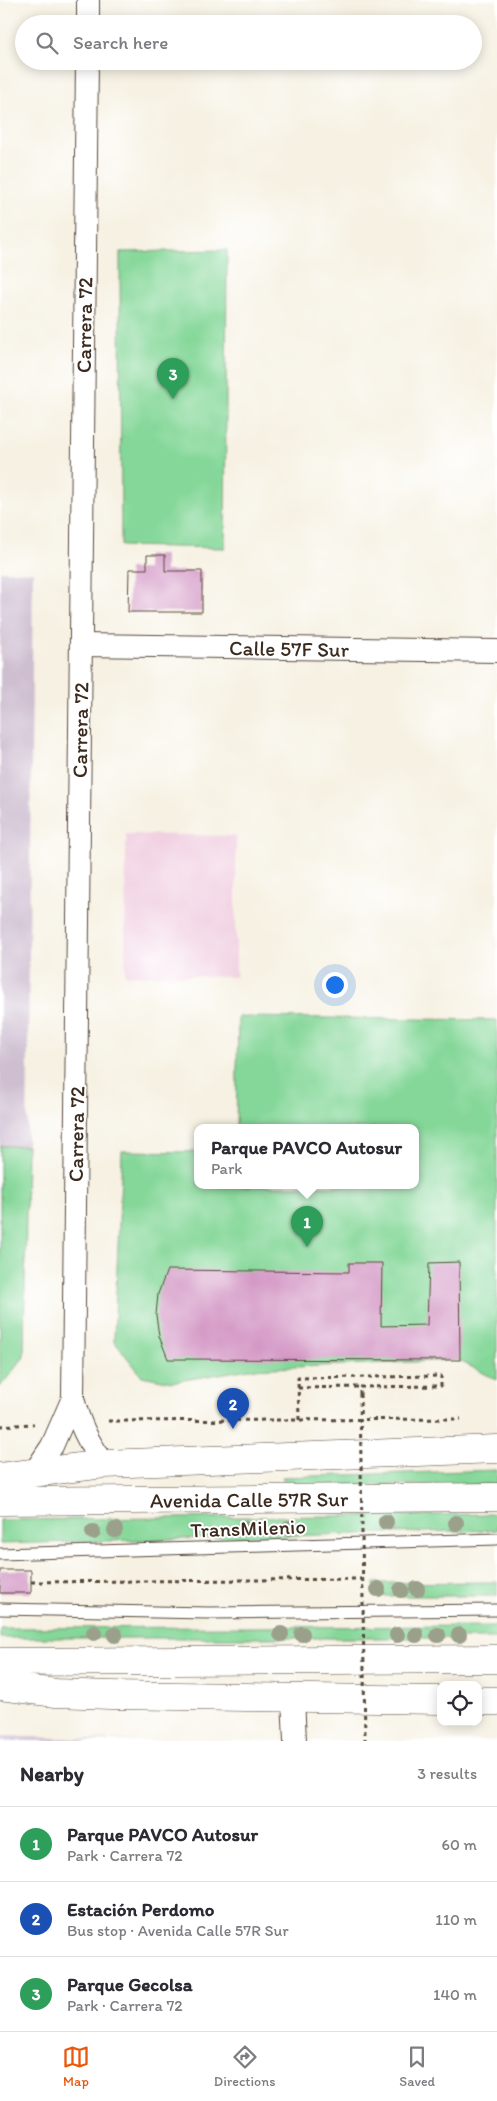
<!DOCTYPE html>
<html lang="en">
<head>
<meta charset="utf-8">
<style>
  body { margin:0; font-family:Itim,sans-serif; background:#f7f7f7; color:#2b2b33 }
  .controls { position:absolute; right:15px; bottom:15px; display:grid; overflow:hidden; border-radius:10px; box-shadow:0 2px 12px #0003 }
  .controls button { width:45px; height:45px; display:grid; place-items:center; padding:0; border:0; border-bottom:1px solid #e1e1e2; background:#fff; color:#2b2b33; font:25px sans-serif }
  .you { position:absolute; left:334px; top:984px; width:18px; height:18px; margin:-12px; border:4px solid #fff; border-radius:50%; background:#1a73e8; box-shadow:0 0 0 8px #1a73e833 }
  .badge { display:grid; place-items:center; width:32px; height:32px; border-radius:50%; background:#ea580c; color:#fff; font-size:16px; font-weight:700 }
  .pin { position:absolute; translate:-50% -41px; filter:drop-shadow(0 1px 2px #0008) }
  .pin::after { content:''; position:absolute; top:26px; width:18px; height:15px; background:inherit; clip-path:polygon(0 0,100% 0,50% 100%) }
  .popup { position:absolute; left:194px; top:1124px; width:225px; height:65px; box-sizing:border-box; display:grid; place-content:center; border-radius:10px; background:#fff; filter:drop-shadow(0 1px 4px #0005); font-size:16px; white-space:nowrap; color:#7c7c81 }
  .popup b { font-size:19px; color:#2b2b33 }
  .popup::after { content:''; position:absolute; left:50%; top:100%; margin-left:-10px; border:10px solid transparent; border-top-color:#fff }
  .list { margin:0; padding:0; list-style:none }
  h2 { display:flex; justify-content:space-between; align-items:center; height:65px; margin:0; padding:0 20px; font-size:21px }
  h2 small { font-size:16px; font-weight:400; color:#7c7c81 }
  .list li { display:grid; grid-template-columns:32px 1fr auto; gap:15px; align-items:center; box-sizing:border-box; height:75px; padding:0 20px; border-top:1px solid #e1e1e2 }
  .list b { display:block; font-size:19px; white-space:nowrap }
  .list p { margin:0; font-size:16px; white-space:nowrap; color:#7c7c81 }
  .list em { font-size:16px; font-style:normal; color:#7c7c81 }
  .icon { flex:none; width:28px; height:28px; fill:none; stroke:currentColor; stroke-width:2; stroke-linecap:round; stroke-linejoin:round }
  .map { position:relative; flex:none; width:497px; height:1741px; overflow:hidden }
  .search { position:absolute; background:#fff; box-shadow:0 2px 12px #0003; left:15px; right:15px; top:15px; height:55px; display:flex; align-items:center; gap:12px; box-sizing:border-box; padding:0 18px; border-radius:28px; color:#7c7c81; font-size:19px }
  .sheet { height:290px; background:#fff }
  nav { display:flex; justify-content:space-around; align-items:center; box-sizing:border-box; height:70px; border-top:1px solid #e1e1e2; background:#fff; font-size:14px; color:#7c7c81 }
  nav a { display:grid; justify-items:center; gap:2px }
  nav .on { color:#ea580c }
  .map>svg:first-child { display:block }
</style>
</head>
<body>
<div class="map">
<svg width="497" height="1741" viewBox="0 0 497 1741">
  <rect width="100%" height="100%" fill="#fff"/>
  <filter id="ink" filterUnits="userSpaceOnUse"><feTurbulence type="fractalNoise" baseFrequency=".02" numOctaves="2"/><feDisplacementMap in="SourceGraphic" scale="10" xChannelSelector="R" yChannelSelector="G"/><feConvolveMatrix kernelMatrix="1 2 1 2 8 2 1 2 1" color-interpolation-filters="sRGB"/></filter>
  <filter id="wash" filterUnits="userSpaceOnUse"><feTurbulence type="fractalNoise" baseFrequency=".0096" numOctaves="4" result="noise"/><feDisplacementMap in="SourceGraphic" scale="20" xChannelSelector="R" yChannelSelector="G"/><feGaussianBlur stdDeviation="1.12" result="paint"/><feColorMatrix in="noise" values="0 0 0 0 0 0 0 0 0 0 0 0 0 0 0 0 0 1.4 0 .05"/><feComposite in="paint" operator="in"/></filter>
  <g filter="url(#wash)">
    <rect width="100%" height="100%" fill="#f6f1e2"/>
    <path fill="#f1d0e2" d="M126,834L236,836V977L125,975Z"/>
    <path fill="#cebed0" d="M0,571L33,572L27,1146H0Z
      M0,1736L137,1741H0Z"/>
    <path fill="#84d798" stroke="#60805b" d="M227,250L225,548L121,546L120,252Z
      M238,1017L497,1020V1380L458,1360L249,1369L172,1382L142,1376L114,1341L122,1151L198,1152V1186H416V1128H236Z
      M0,1146H27L24,1357L0,1387Z
      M497,1470V1485H286L282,1477Z
      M497,1514V1530L0,1544V1520Z
      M497,1582V1596H374V1583Z
      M497,1626V1638H0V1628Z"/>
    <g id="blocks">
      <path fill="#d499c6" d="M147,555H165V571H202V612H128L129,569H147Z
        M459,1262L460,1360L168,1359L159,1336L156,1315L158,1294L167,1270L349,1272V1263H382L381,1326L427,1325L429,1263Z
        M0,1570H31V1593H0Z"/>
    </g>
  </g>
  <g filter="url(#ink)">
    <use href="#blocks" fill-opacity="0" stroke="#57483b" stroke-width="1"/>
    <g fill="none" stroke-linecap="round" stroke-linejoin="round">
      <g stroke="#57483b" stroke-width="13">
        <path id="lane" d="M0,1554L497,1539
          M0,1609L208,1613L497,1610"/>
      </g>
      <g stroke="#57483b" stroke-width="24">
        <g id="street">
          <path d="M88,24V0"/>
          <path d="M87,61L73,1398C79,1424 88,1442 104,1464"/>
          <path id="s1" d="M81,645L497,651"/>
          <path d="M34,1473L52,1446L73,1398"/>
          <path d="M293,1697L295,1741"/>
        </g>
      </g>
      <g stroke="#57483b" stroke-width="29">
        <g id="highway">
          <path d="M0,1477L104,1464L497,1449"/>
          <path id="s2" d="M0,1501L497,1497"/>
          <path d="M0,1662L497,1659"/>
          <path d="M0,1686L56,1693L110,1695L441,1700"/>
          <path d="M478,1701H497"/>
        </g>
      </g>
      <path stroke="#57483b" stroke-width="3" stroke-dasharray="4 4" stroke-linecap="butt" d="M298,1388L360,1387
        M299,1420L298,1378L441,1376V1386L360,1387V1394
        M108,1421L461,1419
        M0,1426L34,1424
        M31,1582L361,1579"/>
      <use href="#lane" stroke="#fff" stroke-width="11"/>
      <use href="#street" stroke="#fff" stroke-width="22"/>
      <use href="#highway" stroke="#fff" stroke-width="28"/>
      <path stroke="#57483b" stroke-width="3" stroke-dasharray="4 4" stroke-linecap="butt" d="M360,1394L365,1741"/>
    </g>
    <g fill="#9ba08b">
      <circle cx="386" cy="1522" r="8"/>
      <circle cx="456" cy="1523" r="8"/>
      <circle cx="244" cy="1528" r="8"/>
      <circle cx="289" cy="1528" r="8"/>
      <circle cx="115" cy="1530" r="8"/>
      <circle cx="93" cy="1532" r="8"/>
      <circle cx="378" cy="1589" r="8"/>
      <circle cx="417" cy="1589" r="8"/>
      <circle cx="401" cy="1590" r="8"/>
      <circle cx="94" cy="1633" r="8"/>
      <circle cx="281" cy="1634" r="8"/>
      <circle cx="302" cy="1634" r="8"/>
      <circle cx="115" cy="1635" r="8"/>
      <circle cx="397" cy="1635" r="8"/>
      <circle cx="416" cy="1635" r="8"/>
      <circle cx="438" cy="1635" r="8"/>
      <circle cx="459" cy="1635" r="8"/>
    </g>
  </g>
  <g text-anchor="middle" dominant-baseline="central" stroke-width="4" stroke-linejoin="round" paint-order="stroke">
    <g font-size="21" fill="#3b2a1e" stroke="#fff">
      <text transform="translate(84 325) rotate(-89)">Carrera 72</text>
      <text stroke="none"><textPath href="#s1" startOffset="208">Calle 57F Sur</textPath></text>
      <text transform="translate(80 730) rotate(-89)">Carrera 72</text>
      <text transform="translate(76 1134) rotate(-89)">Carrera 72</text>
      <text stroke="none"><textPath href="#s2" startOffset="249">Avenida Calle 57R Sur</textPath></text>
      <text transform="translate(248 1528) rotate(-2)">TransMilenio</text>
    </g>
  </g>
</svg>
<div class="controls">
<button><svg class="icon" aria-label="locate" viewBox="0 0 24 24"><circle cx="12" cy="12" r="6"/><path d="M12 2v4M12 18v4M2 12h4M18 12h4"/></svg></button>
</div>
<div class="you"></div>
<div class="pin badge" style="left:307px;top:1247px;background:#2e9e5b">1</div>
<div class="popup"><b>Parque PAVCO Autosur</b>Park</div>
<div class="pin badge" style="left:233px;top:1429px;background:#1a4fb4">2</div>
<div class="pin badge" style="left:173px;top:399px;background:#2e9e5b">3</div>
<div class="search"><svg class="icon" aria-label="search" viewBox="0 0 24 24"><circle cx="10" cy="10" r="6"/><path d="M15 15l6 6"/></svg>Search here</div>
</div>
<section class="sheet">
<h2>Nearby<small>3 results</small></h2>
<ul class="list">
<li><span class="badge" style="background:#2e9e5b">1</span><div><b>Parque PAVCO Autosur</b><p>Park · Carrera 72</p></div><em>60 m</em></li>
<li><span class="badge" style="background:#1a4fb4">2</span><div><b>Estación Perdomo</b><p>Bus stop · Avenida Calle 57R Sur</p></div><em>110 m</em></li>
<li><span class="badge" style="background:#2e9e5b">3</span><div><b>Parque Gecolsa</b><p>Park · Carrera 72</p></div><em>140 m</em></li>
</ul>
</section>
<nav>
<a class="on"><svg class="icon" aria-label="map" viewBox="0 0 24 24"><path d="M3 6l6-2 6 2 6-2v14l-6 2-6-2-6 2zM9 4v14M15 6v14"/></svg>Map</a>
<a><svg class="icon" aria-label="directions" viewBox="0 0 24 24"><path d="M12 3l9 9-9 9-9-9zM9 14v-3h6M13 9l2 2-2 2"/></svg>Directions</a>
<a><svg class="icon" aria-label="saved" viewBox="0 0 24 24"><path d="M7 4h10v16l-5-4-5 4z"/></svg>Saved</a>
</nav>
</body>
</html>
